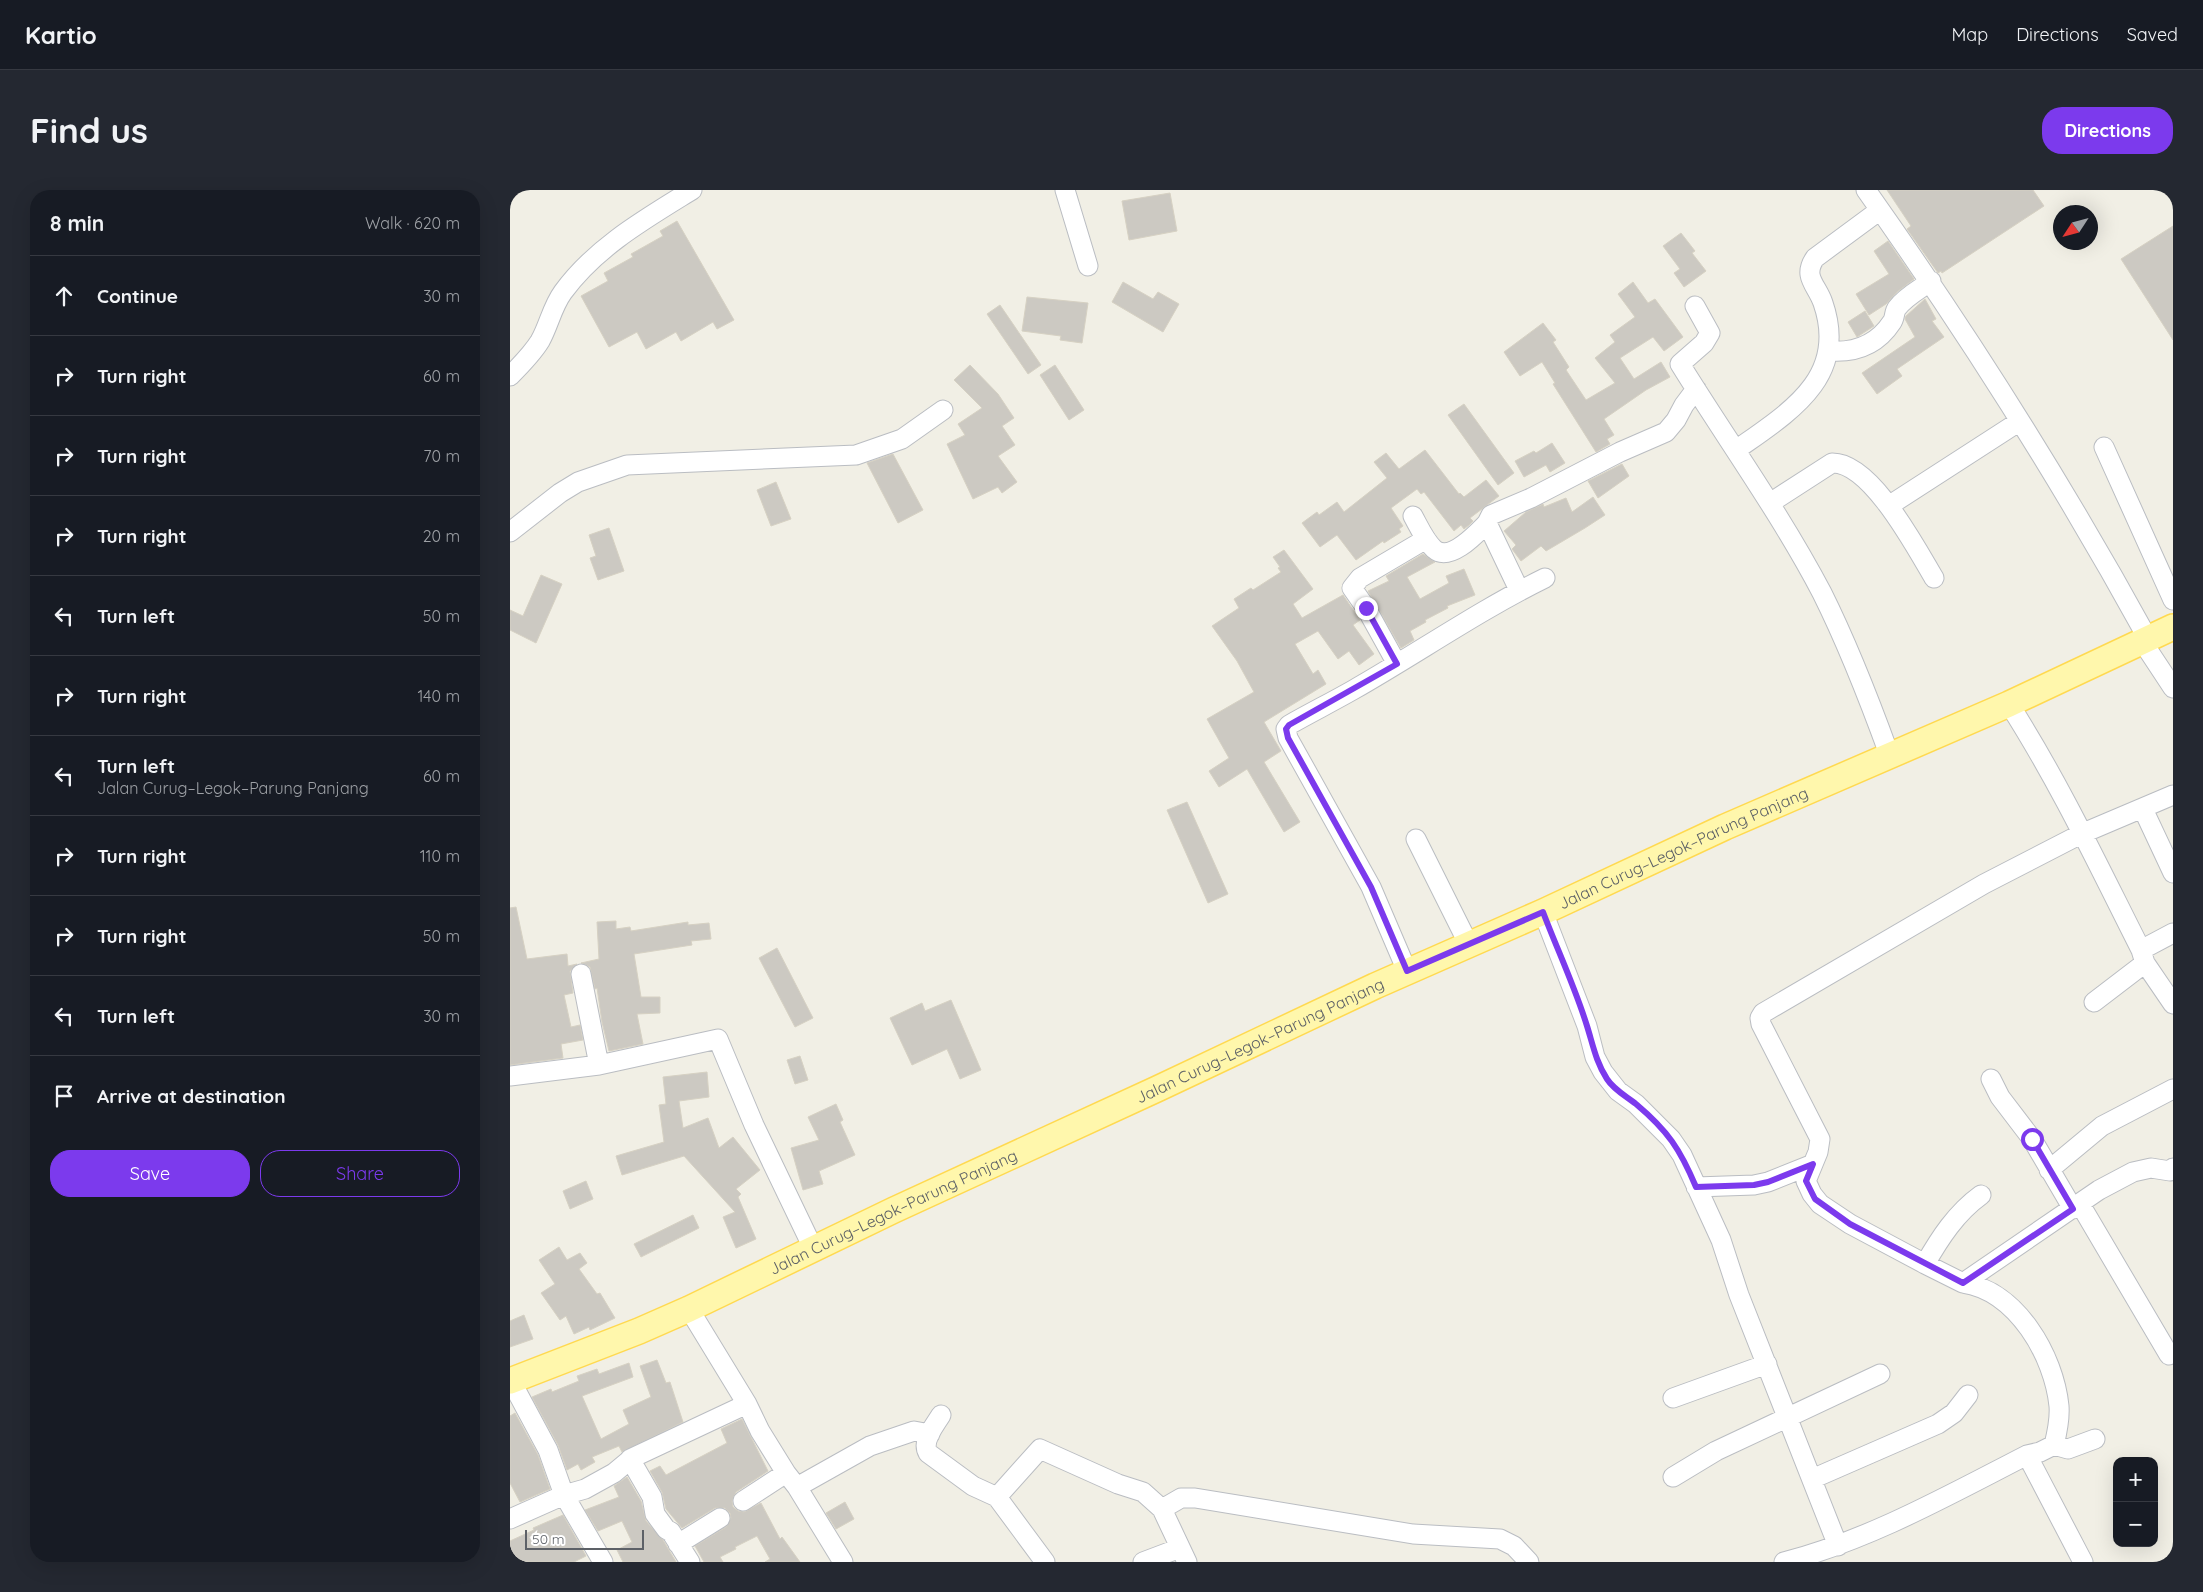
<!DOCTYPE html>
<html lang="en">
<head>
<meta charset="utf-8">
<style>
  body { margin:0; font-family:Quicksand,sans-serif; background:#242831; color:#f1f3f6 }
  .controls { position:absolute; right:15px; bottom:15px; display:grid; overflow:hidden; border-radius:10px; box-shadow:0 5px 20px #0002 }
  .controls button { width:45px; height:45px; display:grid; place-items:center; padding:0; border:0; border-bottom:1px solid #363941; background:#171b24; color:#f1f3f6; font:25px sans-serif }
  .compass { position:absolute; left:1543px; top:15px; width:45px; height:45px; border-radius:50%; background:#171b24; box-shadow:0 5px 20px #0002; rotate:234deg }
  .scale { position:absolute; left:15px; bottom:12px; width:119px; box-sizing:border-box; padding-left:5px; border:2px solid #5d6167; border-top:0; font-size:14px; line-height:18px; white-space:nowrap; color:#5d6167; -webkit-text-stroke:4px #fff; paint-order:stroke }
  .stop { position:absolute; width:15px; height:15px; margin:-11px; border:4px solid #7c3aed; border-radius:50%; background:#fff }
  .stop.end { background:#7c3aed; border-color:#fff; box-shadow:0 1px 5px #0008 }
  .list { margin:0; padding:0; list-style:none }
  h2 { display:flex; justify-content:space-between; align-items:center; height:65px; margin:0; padding:0 20px; font-size:21px }
  h2 small { font-size:16px; font-weight:400; color:#9ea1a6 }
  .list li { display:grid; grid-template-columns:32px 1fr auto; gap:15px; align-items:center; box-sizing:border-box; height:80px; padding:0 20px; border-top:1px solid #363941 }
  .list b { display:block; font-size:19px; white-space:nowrap }
  .list p { margin:0; font-size:16px; white-space:nowrap; color:#9ea1a6 }
  .list em { font-size:16px; font-style:normal; color:#9ea1a6 }
  .actions { display:flex; gap:10px; padding:15px 20px }
  .actions a { flex:1; padding:11px 0; border:1px solid #7c3aed; border-radius:20px; text-align:center; font-size:18px; color:#7c3aed }
  .actions .main { background:#7c3aed; color:#fff }
  .icon { flex:none; width:28px; height:28px; fill:none; stroke:currentColor; stroke-width:2; stroke-linecap:round; stroke-linejoin:round }
  .map { position:relative; flex:none; width:1663px; height:1372px; overflow:hidden; border-radius:20px }
  header { display:flex; align-items:center; gap:30px; box-sizing:border-box; height:70px; padding:0 25px; background:#171b24; border-bottom:1px solid #363941 }
  header strong { font-size:24px }
  nav { display:flex; gap:28px; margin-inline-start:auto; font-size:18px }
  .intro { display:flex; align-items:center; justify-content:space-between; box-sizing:border-box; height:120px; padding:0 30px }
  h1 { margin:0; font-size:35px }
  .button { padding:12px 22px; border-radius:20px; background:#7c3aed; color:#fff; font-size:18px; font-weight:700 }
  main { display:flex; gap:30px; padding:0 30px }
  aside { flex:1; background:#171b24; border-radius:20px; box-shadow:0 5px 20px #0002 }
  .map>svg:first-child { display:block }
</style>
</head>
<body>
<header>
<strong>Kartio</strong>
<nav><a>Map</a><a>Directions</a><a>Saved</a></nav>
</header>
<div class="intro"><h1>Find us</h1><a class="button">Directions</a></div>
<main>
<aside>
<h2>8 min<small>Walk · 620 m</small></h2>
<ul class="list">
<li><svg class="icon" aria-label="ahead" viewBox="0 0 24 24"><path d="M12 20V5M6 11l6-6 6 6"/></svg><div><b>Continue</b></div><em>30 m</em></li>
<li><svg class="icon" aria-label="right" viewBox="0 0 24 24"><path d="M7 20v-9h11M14 6l5 5-5 5"/></svg><div><b>Turn right</b></div><em>60 m</em></li>
<li><svg class="icon" aria-label="right" viewBox="0 0 24 24"><path d="M7 20v-9h11M14 6l5 5-5 5"/></svg><div><b>Turn right</b></div><em>70 m</em></li>
<li><svg class="icon" aria-label="right" viewBox="0 0 24 24"><path d="M7 20v-9h11M14 6l5 5-5 5"/></svg><div><b>Turn right</b></div><em>20 m</em></li>
<li><svg class="icon" aria-label="left" viewBox="0 0 24 24"><path d="M17 20v-9H6M10 6l-5 5 5 5"/></svg><div><b>Turn left</b></div><em>50 m</em></li>
<li><svg class="icon" aria-label="right" viewBox="0 0 24 24"><path d="M7 20v-9h11M14 6l5 5-5 5"/></svg><div><b>Turn right</b></div><em>140 m</em></li>
<li><svg class="icon" aria-label="left" viewBox="0 0 24 24"><path d="M17 20v-9H6M10 6l-5 5 5 5"/></svg><div><b>Turn left</b><p>Jalan Curug–Legok–Parung Panjang</p></div><em>60 m</em></li>
<li><svg class="icon" aria-label="right" viewBox="0 0 24 24"><path d="M7 20v-9h11M14 6l5 5-5 5"/></svg><div><b>Turn right</b></div><em>110 m</em></li>
<li><svg class="icon" aria-label="right" viewBox="0 0 24 24"><path d="M7 20v-9h11M14 6l5 5-5 5"/></svg><div><b>Turn right</b></div><em>50 m</em></li>
<li><svg class="icon" aria-label="left" viewBox="0 0 24 24"><path d="M17 20v-9H6M10 6l-5 5 5 5"/></svg><div><b>Turn left</b></div><em>30 m</em></li>
<li><svg class="icon" aria-label="arrive" viewBox="0 0 24 24"><path d="M6 21V4h12l-3 4 3 4H6"/></svg><div><b>Arrive at destination</b></div></li>
</ul>
<div class="actions"><a class="main">Save</a><a>Share</a></div>
</aside>
<div class="map">
<svg width="1663" height="1372" viewBox="0 0 1663 1372">
  <rect width="100%" height="100%" fill="#f1efe5"/>
  <path fill="#ccc9c2" stroke="#d6d1c3" d="M1377,0H1523L1534,16L1432,83L1431,81L1428,83L1397,39L1401,36Z
    M660,3L667,41L619,50L612,11Z
    M167,31L224,130L207,139L203,132L171,151L166,142L136,159L127,142L99,157L71,106L98,91L94,83L123,67L121,64L153,46L150,41Z
    M1663,36V150L1611,69Z
    M1171,43L1185,61L1182,63L1196,81L1174,97L1164,83L1170,79L1153,56Z
    M1378,51L1404,89L1387,102L1376,114L1359,125L1346,104L1379,84L1364,61Z
    M613,92L643,109L648,102L669,114L653,142L602,112Z
    M1123,92L1138,113L1145,109L1173,147L1154,161L1143,147L1110,168L1124,189L1151,172L1160,187L1136,200L1094,229L1104,245L1097,249L1100,254L1086,262L1043,194L1045,193L1032,172L1010,186L994,162L1033,133L1046,150L1043,152L1059,177L1056,180L1076,210L1105,193L1085,168L1105,152L1100,145L1125,127L1108,104Z
    M517,107L578,113L572,153L550,150L551,146L512,141Z
    M1415,109L1426,129L1422,131L1434,147L1387,179L1392,186L1367,204L1352,183L1405,147L1395,129L1396,126Z
    M490,115L531,175L518,184L477,124Z
    M1355,121L1364,136L1347,147L1338,132Z
    M460,175L488,204L504,228L492,236L505,255L488,266L507,292L492,303L488,297L463,309L437,254L455,245L448,234L472,218L444,190Z
    M545,175L574,220L559,230L530,185Z
    M954,214L1004,283L988,295L938,225Z
    M1042,253L1055,273L1040,282L1036,275L1014,287L1005,271L1024,261L1026,263Z
    M915,260L949,304L950,303L954,307L976,290L989,306L960,328L963,331L959,335L954,339L951,335L944,341L914,302L911,304L907,299L881,318L893,336L889,339L891,342L874,353L873,351L846,370L827,345L810,357L792,333L807,322L809,325L827,312L834,322L877,288L864,272L876,263L889,279Z
    M383,264L413,320L388,333L357,273Z
    M1112,274L1119,286L1088,308L1078,291Z
    M266,292L281,329L261,336L247,300Z
    M1083,307L1095,325L1075,338L1036,361L1031,356L1011,371L1002,359L1006,355L994,341L1016,322L1033,314L1034,317L1056,308L1062,322Z
    M99,338L114,381L88,390L80,368L86,366L79,345Z
    M774,360L803,399L783,414L792,428L833,405L850,430L843,435L864,464L849,475L839,461L828,469L808,441L785,454L803,484L808,480L816,494L754,532L771,561L754,572L790,632L774,642L737,579L709,597L699,581L719,568L697,529L744,502L727,471L702,436L729,418L724,409L741,398L743,400L771,382L768,378L770,377L763,367Z
    M913,364L925,372L897,387L910,409L939,393L936,386L954,379L965,405L937,416L938,418L915,430L916,432L900,441L904,450L891,458L858,401L879,391L876,386Z
    M31,385L52,394L26,453L0,440V420L13,426Z
    M677,612L718,704L698,713L657,620Z
    M6,717L17,769L57,764L58,776L67,774L60,781L63,803L54,805L61,837L70,835L73,850L51,854L53,868L0,875V718Z
    M106,731V739L120,737L121,741L178,732V735L199,733L201,749L181,751L182,755L124,764L131,807H150V823L127,824L133,854L99,861L92,832L87,798L85,799L80,777L71,773L89,769L87,732Z
    M267,758L303,828L285,837L249,768Z
    M441,810L471,880L450,889L437,859L402,875L380,828L412,813L415,821Z
    M290,866L298,890L285,894L277,870Z
    M197,882L199,907L169,911L173,938L198,928L209,958L223,947L250,980L226,999L231,1004L228,1007L246,1049L226,1058L213,1027L225,1022L174,966L112,985L106,966L154,952L149,915L156,914L153,887Z
    M326,914L333,930L330,932L345,965L309,981L313,994L293,1000L281,958L309,950L298,927Z
    M76,991L83,1009L60,1019L53,1001Z
    M183,1025L189,1038L131,1067L124,1054Z
    M49,1057L57,1070L70,1063L77,1073L69,1079L87,1104L90,1103L105,1128L80,1140L79,1137L64,1144L56,1126L50,1130L31,1103L45,1094L29,1070Z
    M14,1125L23,1149L0,1157V1131Z
    M147,1170L156,1193L160,1192L173,1232L112,1262L109,1256L82,1267L85,1272L71,1280L68,1274L57,1280L48,1255L22,1207L41,1199L42,1202L69,1191L67,1186L87,1179L89,1184L119,1173L123,1187L72,1206L91,1249L119,1234L113,1220L141,1207L130,1176Z
    M5,1223L28,1265L40,1299L10,1312L0,1293V1226Z
    M232,1229L258,1281L226,1302L222,1311L223,1317L228,1321L234,1322L251,1313L270,1349L272,1347L290,1372H255L260,1369L247,1346L225,1357L226,1359L210,1367L213,1372H194L185,1356L216,1337L221,1328L220,1323L215,1318H205L172,1338L156,1319L152,1302L140,1281L150,1276L156,1285L217,1253L211,1239Z
    M117,1287L131,1311L136,1331L153,1350L166,1372H113L107,1360L122,1352L112,1331L88,1341L75,1320L109,1307L104,1296Z
    M335,1312L344,1329L326,1339L316,1323Z
    M53,1325L76,1366L64,1372H4L0,1363V1351L24,1340L23,1338Z"/>
  <g fill="none" stroke-linecap="round" stroke-linejoin="round">
    <g stroke="#babdc2" stroke-width="21">
      <path id="minor" d="M555,0L578,76
        M1356,0C1458,144 1553,294 1638,449
        M1185,116L1200,143L1194,153L1170,174C1217,250 1270,323 1312,403C1338,455 1359,509 1379,564
        M1319,161C1345,163 1367,155 1382,132C1385,128 1384,122 1387,118C1395,107 1410,99 1421,91
        M0,186C11,175 22,164 30,151C39,135 42,117 53,102C86,57 135,29 182,0
        M1594,257L1663,410
        M1226,260C1278,223 1339,188 1313,113C1307,95 1292,87 1305,68L1370,20
        M1260,313L1322,273C1361,272 1406,358 1424,388
        M1380,315L1510,231
        M903,326C909,337 915,351 924,359C940,373 967,343 977,333
        M0,342L50,303L68,292L117,275L346,265L392,249L433,220
        M1009,400L977,333L981,325L1021,308L1110,262L1156,242L1166,230L1174,215L1186,199
        M1632,451L1663,498
        M887,474L856,418L842,398L850,388L916,349
        M1499,514C1549,592 1589,677 1631,760L1635,773L1663,814
        M1633,619L1663,683
        M906,649L958,753
        M1033,722L1077,836L1085,867L1093,882L1108,901L1126,914L1161,949L1172,965L1211,1050L1229,1105L1328,1356
        M1631,760L1663,743
        M897,781L861,697L778,548L776,539L779,535C800,523 822,512 843,500C908,463 968,421 1035,388
        M71,784L89,875
        M1584,812L1635,773
        M0,886L89,875L208,849L244,935L303,1058
        M1481,889L1490,907L1522,949L1563,1019
        M1539,980L1592,936L1663,899
        M1186,997L1244,995L1258,992L1303,974
        M1570,1014L1659,1165
        M1415,1074L1340,1034L1310,1014L1302,1004L1296,991L1308,962L1310,949L1251,834L1250,828L1253,823L1474,694L1571,644L1663,605
        M1453,1093L1415,1074C1430,1048 1446,1023 1471,1005
        M179,1119L237,1214L250,1241L276,1283L287,1297L333,1372
        M1,1191L38,1260L54,1305L93,1372
        M1163,1208L1257,1174
        M431,1225C425,1235 411,1251 418,1263L463,1296L487,1307L535,1372
        M1544,1255L1558,1259L1585,1249
        M1517,1265L1573,1372
        M120,1269L142,1307L145,1324L156,1339L161,1342L180,1372
        M1163,1287L1206,1261L1370,1184
        M1302,1289L1428,1234L1444,1223L1458,1205
        M287,1297L360,1256L404,1241L420,1244
        M487,1307L530,1259L608,1294L633,1302L652,1319L677,1372
        M233,1311L276,1283
        M652,1319L671,1308H685L903,1344L990,1349L1004,1356L1019,1372
        M0,1329L54,1305L75,1299L104,1283L122,1268L237,1214
        M168,1354L210,1328
        M633,1372L670,1358
        M1274,1372C1359,1350 1439,1305 1517,1265L1530,1262L1544,1255C1547,1243 1550,1229 1549,1216C1544,1166 1507,1101 1453,1093L1589,1000L1623,982L1641,978L1660,981L1663,978"/>
    </g>
    <g stroke="#ffd950" stroke-width="28">
      <g id="major">
        <path id="s1" d="M0,1191L129,1141L179,1119L384,1020L647,899L865,796L1033,722L1215,637L1499,514L1663,437"/>
      </g>
    </g>
    <use href="#minor" stroke="#fff" stroke-width="19"/>
    <use href="#major" stroke="#fff7ac" stroke-width="25"/>
  </g>
  <g fill="none" stroke-linecap="round" stroke-linejoin="round">
    <path stroke="#7c3aed" stroke-width="6" d="M856,418L887,474L779,535L776,539L778,548L861,697L897,781L1033,722C1047,759 1065,797 1077,836C1083,855 1086,872 1097,889C1104,900 1116,906 1126,914C1158,941 1170,959 1186,997L1244,995L1258,992L1303,974L1296,991L1305,1009L1340,1034L1453,1093L1563,1019L1522,949"/>
  </g>
  <g text-anchor="middle" dominant-baseline="central" stroke-width="4" stroke-linejoin="round" paint-order="stroke">
    <g font-size="16" fill="#5d6167" stroke="#fff">
      <text stroke="none"><textPath href="#s1" startOffset="1289">Jalan Curug–Legok–Parung Panjang</textPath></text>
      <text stroke="none"><textPath href="#s1" startOffset="824">Jalan Curug–Legok–Parung Panjang</textPath></text>
      <text stroke="none"><textPath href="#s1" startOffset="419">Jalan Curug–Legok–Parung Panjang</textPath></text>
    </g>
  </g>
</svg>
<div class="controls">
<button>+</button>
<button>−</button>
</div>
<svg class="compass" viewBox="-18 -18 36 36"><path d="M0-13l5 13h-10z" fill="#e53935"/><path d="M0 13l5-13h-10z" fill="#9ea1a6"/></svg>
<div class="scale">50 m</div>
<div class="stop" style="left:1522px;top:949px"></div>
<div class="stop end" style="left:856px;top:418px"></div>
</div>
</main>
</body>
</html>
